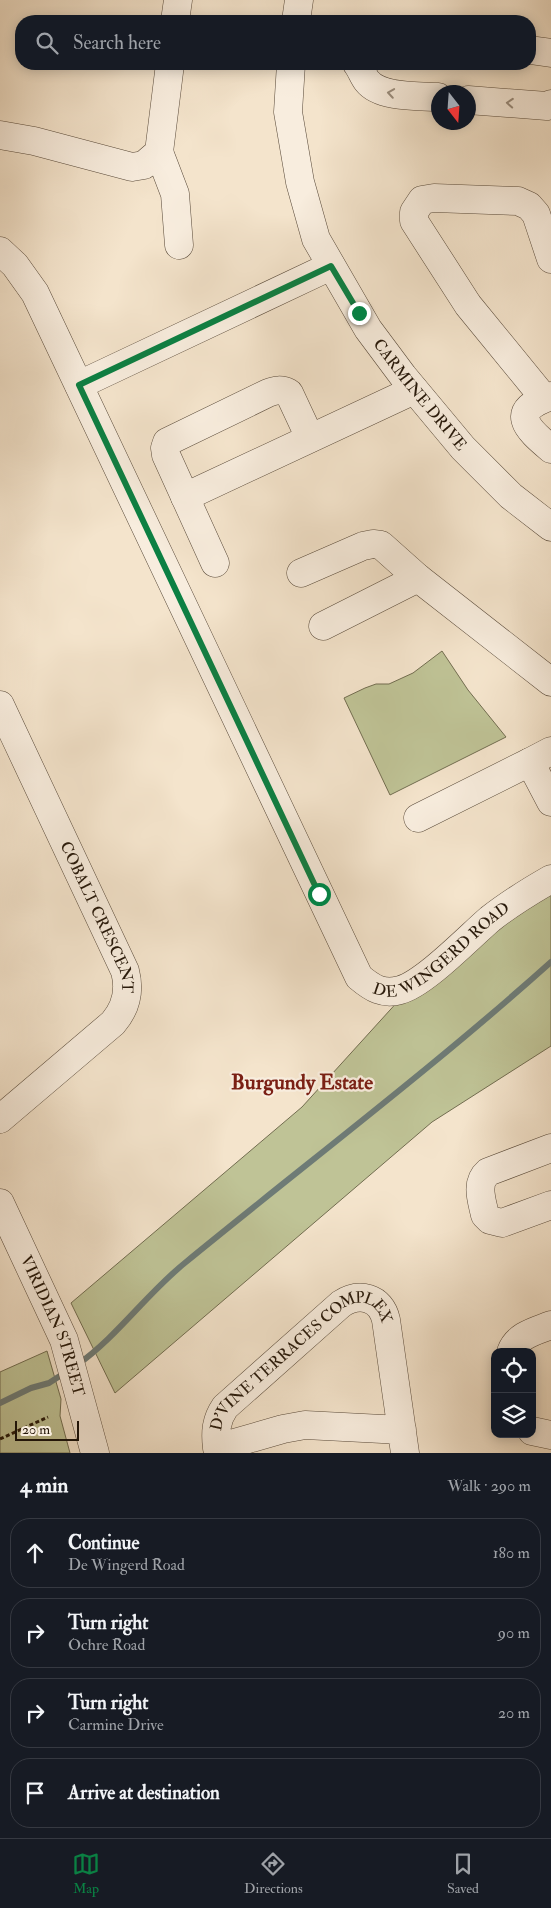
<!DOCTYPE html>
<html lang="en">
<head>
<meta charset="utf-8">
<style>
  body { margin:0; font-family:"IM FELL Double Pica",serif; background:#20242c; color:#f1f3f6 }
  .controls { position:absolute; right:15px; bottom:15px; display:grid; overflow:hidden; border-radius:10px; box-shadow:0 2px 12px #0003 }
  .controls button { width:45px; height:45px; display:grid; place-items:center; padding:0; border:0; border-bottom:1px solid #363941; background:#171b24; color:#f1f3f6; font:25px sans-serif }
  .compass { position:absolute; left:431px; top:85px; width:45px; height:45px; border-radius:50%; background:#171b24; box-shadow:0 2px 12px #0003; rotate:163deg }
  .scale { position:absolute; left:15px; bottom:12px; width:64px; box-sizing:border-box; padding-left:5px; border:2px solid #251709; border-top:0; font-size:14px; line-height:18px; white-space:nowrap; color:#251709; -webkit-text-stroke:4px #f8edde; paint-order:stroke }
  .stop { position:absolute; width:15px; height:15px; margin:-11px; border:4px solid #0b8043; border-radius:50%; background:#fff }
  .stop.end { background:#0b8043; border-color:#fff; box-shadow:0 1px 5px #0008 }
  .list { margin:0; padding:0; list-style:none }
  h2 { display:flex; justify-content:space-between; align-items:center; height:65px; margin:0; padding:0 20px; font-size:21px }
  h2 small { font-size:16px; font-weight:400; color:#9ea1a6 }
  .list li { display:grid; grid-template-columns:32px 1fr auto; gap:15px; align-items:center; box-sizing:border-box; height:70px; margin:0 10px 10px; padding:0 10px; border:1px solid #363941; border-radius:20px }
  .list b { display:block; font-size:19px; white-space:nowrap }
  .list p { margin:0; font-size:16px; white-space:nowrap; color:#9ea1a6 }
  .list em { font-size:16px; font-style:normal; color:#9ea1a6 }
  .icon { flex:none; width:28px; height:28px; fill:none; stroke:currentColor; stroke-width:2; stroke-linecap:round; stroke-linejoin:round }
  .map { position:relative; flex:none; width:551px; height:1453px; overflow:hidden }
  .search { position:absolute; background:#171b24; box-shadow:0 2px 12px #0003; left:15px; right:15px; top:15px; height:55px; display:flex; align-items:center; gap:12px; box-sizing:border-box; padding:0 18px; border-radius:20px; color:#9ea1a6; font-size:19px }
  .sheet { height:385px; background:#171b24 }
  nav { display:flex; justify-content:space-around; align-items:center; box-sizing:border-box; height:70px; border-top:1px solid #363941; background:#171b24; font-size:14px; color:#9ea1a6 }
  nav a { display:grid; justify-items:center; gap:2px }
  nav .on { color:#0b8043 }
  .map>svg:first-child { display:block }
</style>
</head>
<body>
<div class="map">
<svg width="551" height="1453" viewBox="0 0 551 1453">
  <rect width="100%" height="100%" fill="#f4e4cc"/>
  <filter id="stains"><feTurbulence type="fractalNoise" baseFrequency=".004" numOctaves="4"/><feColorMatrix values="0 0 0 0 .2 0 0 0 0 .09 0 0 0 0 .02 0 0 0 .5 -.17"/></filter>
  <radialGradient id="worn" r=".72"><stop offset=".6" stop-color="#630" stop-opacity="0"/><stop offset="1" stop-color="#630" stop-opacity=".3"/></radialGradient>
  <path fill="#bfc396" stroke="#726d50" d="M442,651L468,690L506,737L390,795L344,698L365,688L376,684H389L413,673Z
    M551,879V1046L432,1122L115,1393L71,1303L302,1107L410,988Z
    M47,1351L61,1399L60,1416L70,1453H0V1372Z"/>
  <g fill="none" stroke-linecap="round" stroke-linejoin="round">
    <path stroke="#6e7b76" stroke-width="6" d="M77,1365C118,1336 147,1293 186,1262C308,1162 434,1067 551,962
      M0,1403L31,1388L49,1383L66,1372"/>
    <g stroke="#594a3a" stroke-width="29">
      <g id="minor">
        <path d="M175,21L178,0"/>
        <path d="M296,21L299,0"/>
        <path d="M530,50L551,53"/>
        <path id="s1" d="M291,64L288,112L300,182L316,239L368,329L403,376L463,448L511,496L551,527"/>
        <path d="M357,64C361,69 363,76 367,81C380,98 419,96 438,97"/>
        <path d="M468,100L547,106L551,104"/>
        <path d="M0,135L34,141L132,167L144,165L159,152L170,64"/>
        <path d="M159,152L175,194L179,245"/>
        <path id="s2" d="M0,251L15,265L35,293L359,977C372,988 383,995 400,990C424,984 469,937 490,919C509,904 530,891 551,879"/>
        <path d="M79,385L331,266"/>
        <path d="M551,396C508,411 526,428 551,449"/>
        <path d="M544,398L468,305L414,221V212L422,200L434,198L518,201L529,206L536,214L551,259"/>
        <path d="M185,497L414,390"/>
        <path d="M215,563L166,455L165,448L167,442L268,393C276,390 281,389 289,393L310,438"/>
        <path d="M301,573L363,546L373,544L381,545L418,578L551,682"/>
        <path d="M323,626L418,578"/>
        <path id="s3" d="M0,705L125,971C130,990 126,1008 113,1023L0,1119"/>
        <path d="M551,751L530,762L551,802"/>
        <path d="M418,818L530,762"/>
        <path d="M551,1148L488,1172C475,1183 482,1201 485,1215L490,1220L502,1223L551,1205"/>
        <path id="s4" d="M0,1203L64,1340L95,1453"/>
        <path d="M511,1352C517,1335 536,1331 551,1325"/>
        <path id="s5" d="M402,1430L305,1425L283,1429L217,1448C215,1432 216,1420 225,1407L341,1304C359,1292 381,1297 386,1320L405,1453"/>
        <path d="M532,1431L551,1435"/>
      </g>
    </g>
    <path stroke="#251709" stroke-width="3" stroke-dasharray="4 2.5" stroke-linecap="butt" d="M0,1439L48,1417"/>
    <use href="#minor" stroke="#f8edde" stroke-width="28"/>
  </g>
  <defs><path id="oneway-chevron" d="M-2-3.5L2.5 0L-2 3.5" fill="none" stroke-width="1.6" stroke-linecap="round" stroke-linejoin="round" transform="scale(1.25)"/></defs>
  <g stroke="#998d7e">
    <use href="#oneway-chevron" transform="translate(391 93) rotate(-171)"/>
    <use href="#oneway-chevron" transform="translate(510 103) rotate(-176)"/>
  </g>
  <g fill="none" stroke-linecap="round" stroke-linejoin="round">
    <path stroke="#0b8043" stroke-width="6" d="M319,894L79,385L331,266L359,313"/>
  </g>
  <g text-anchor="middle" dominant-baseline="central" stroke-width="4.5" stroke-linejoin="round" paint-order="stroke">
    <g font-size="16" fill="#251709" stroke="#f8edde">
      <text stroke="none"><textPath href="#s1" startOffset="366">CARMINE DRIVE</textPath></text>
      <text stroke="none"><textPath href="#s3" startOffset="234">COBALT CRESCENT</textPath></text>
      <text stroke="none"><textPath href="#s2" startOffset="912">DE WINGERD ROAD</textPath></text>
      <text stroke="none"><textPath href="#s4" startOffset="134">VIRIDIAN STREET</textPath></text>
      <text stroke="none"><textPath href="#s5" startOffset="326">D'VINE TERRACES COMPLEX</textPath></text>
    </g>
    <g font-size="21" font-weight="bold" fill="#7a1f14" stroke="#f8edde">
      <text x="302" y="1082">Burgundy Estate</text>
    </g>
  </g>
  <rect width="100%" height="100%" filter="url(#stains)"/>
  <rect width="100%" height="100%" fill="url(#worn)"/>
</svg>
<div class="controls">
<button><svg class="icon" aria-label="locate" viewBox="0 0 24 24"><circle cx="12" cy="12" r="6"/><path d="M12 2v4M12 18v4M2 12h4M18 12h4"/></svg></button>
<button><svg class="icon" aria-label="layers" viewBox="0 0 24 24"><path d="M12 4l9 5-9 5-9-5zM3 14l9 5 9-5"/></svg></button>
</div>
<svg class="compass" viewBox="-18 -18 36 36"><path d="M0-13l5 13h-10z" fill="#e53935"/><path d="M0 13l5-13h-10z" fill="#9ea1a6"/></svg>
<div class="scale">20 m</div>
<div class="stop" style="left:319px;top:894px"></div>
<div class="stop end" style="left:359px;top:313px"></div>
<div class="search"><svg class="icon" aria-label="search" viewBox="0 0 24 24"><circle cx="10" cy="10" r="6"/><path d="M15 15l6 6"/></svg>Search here</div>
</div>
<section class="sheet">
<h2>4 min<small>Walk · 290 m</small></h2>
<ul class="list">
<li><svg class="icon" aria-label="ahead" viewBox="0 0 24 24"><path d="M12 20V5M6 11l6-6 6 6"/></svg><div><b>Continue</b><p>De Wingerd Road</p></div><em>180 m</em></li>
<li><svg class="icon" aria-label="right" viewBox="0 0 24 24"><path d="M7 20v-9h11M14 6l5 5-5 5"/></svg><div><b>Turn right</b><p>Ochre Road</p></div><em>90 m</em></li>
<li><svg class="icon" aria-label="right" viewBox="0 0 24 24"><path d="M7 20v-9h11M14 6l5 5-5 5"/></svg><div><b>Turn right</b><p>Carmine Drive</p></div><em>20 m</em></li>
<li><svg class="icon" aria-label="arrive" viewBox="0 0 24 24"><path d="M6 21V4h12l-3 4 3 4H6"/></svg><div><b>Arrive at destination</b></div></li>
</ul>
</section>
<nav>
<a class="on"><svg class="icon" aria-label="map" viewBox="0 0 24 24"><path d="M3 6l6-2 6 2 6-2v14l-6 2-6-2-6 2zM9 4v14M15 6v14"/></svg>Map</a>
<a><svg class="icon" aria-label="directions" viewBox="0 0 24 24"><path d="M12 3l9 9-9 9-9-9zM9 14v-3h6M13 9l2 2-2 2"/></svg>Directions</a>
<a><svg class="icon" aria-label="saved" viewBox="0 0 24 24"><path d="M7 4h10v16l-5-4-5 4z"/></svg>Saved</a>
</nav>
</body>
</html>
